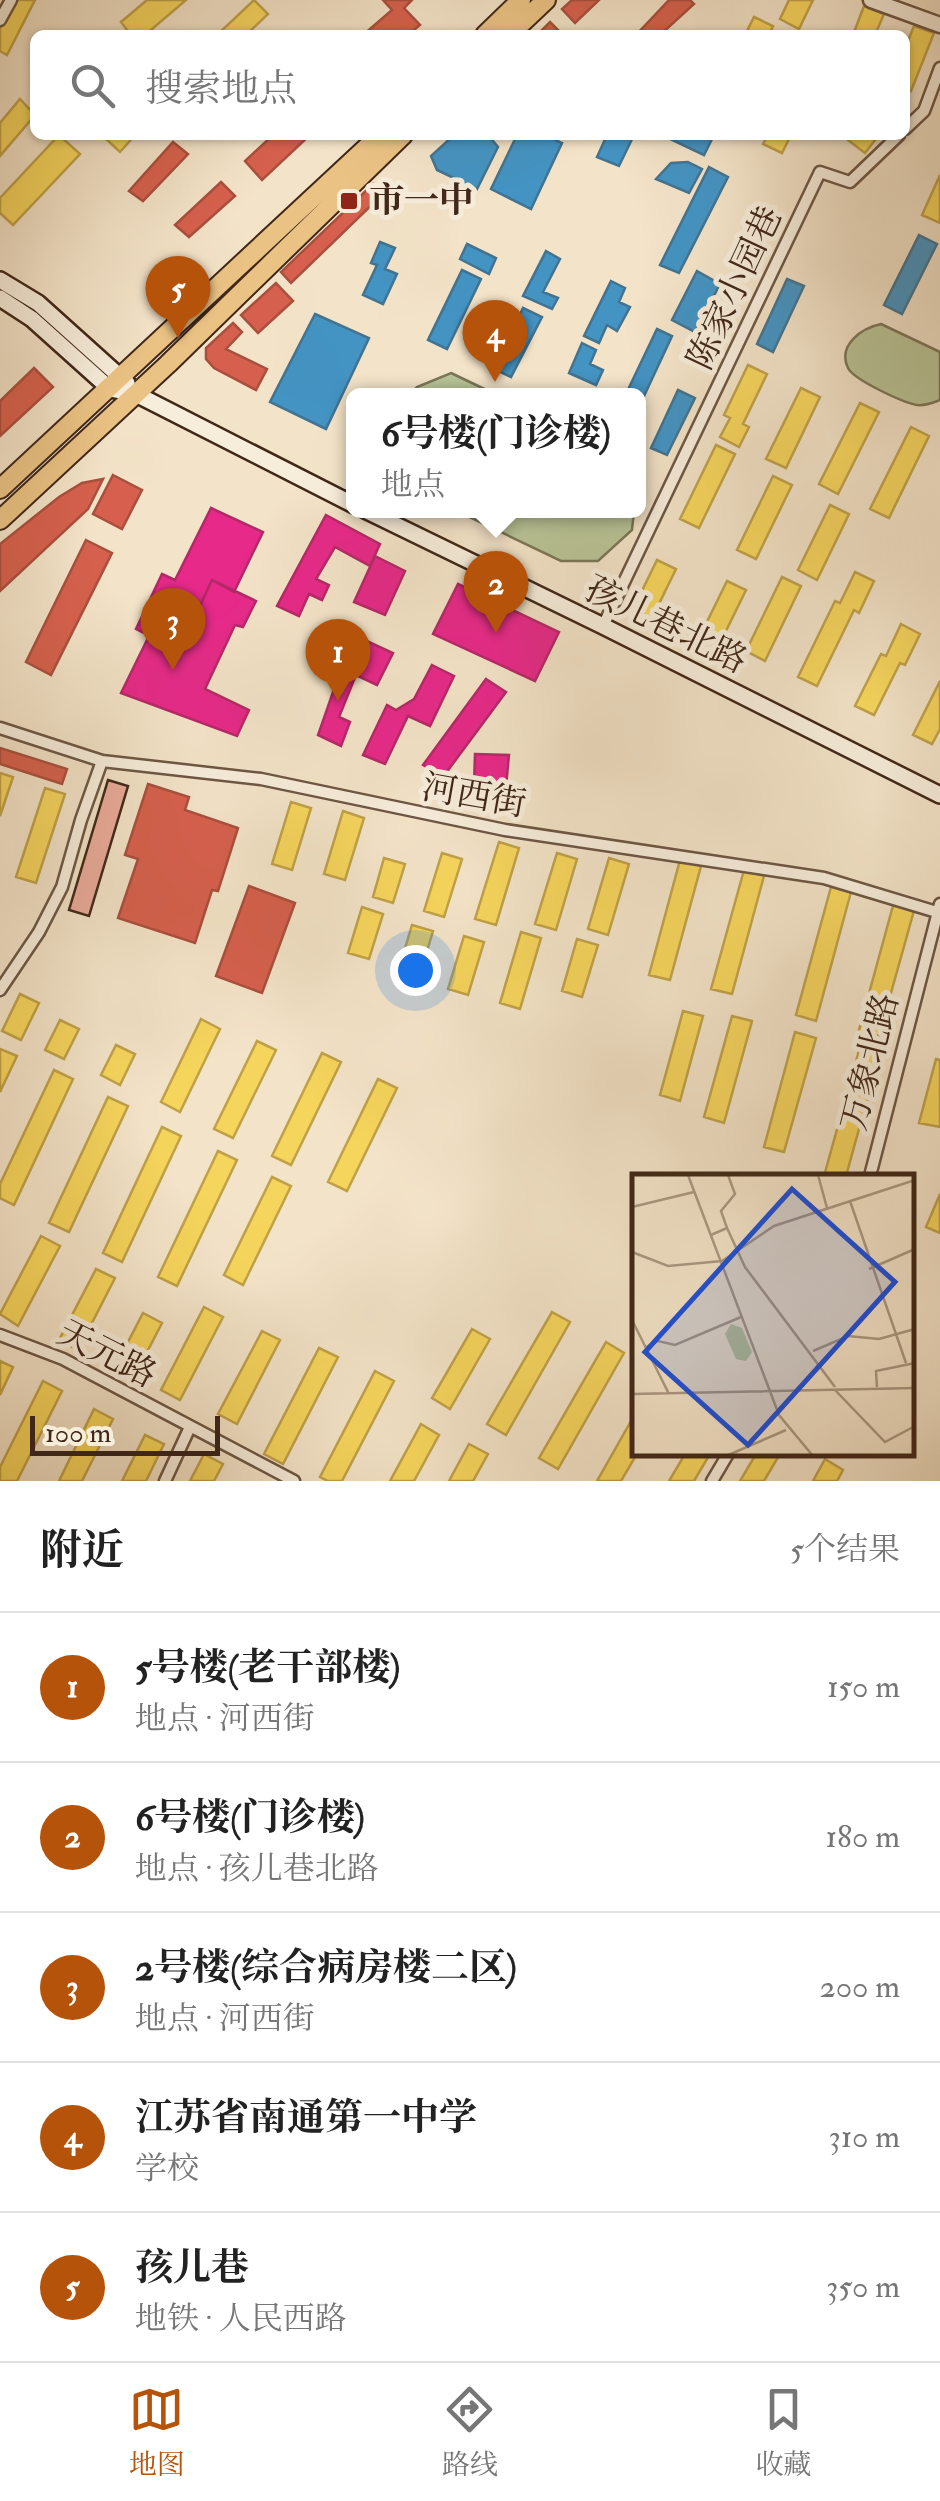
<!DOCTYPE html>
<html lang="zh">
<head>
<meta charset="utf-8">
<style>
  body { margin:0; font-family:"IM FELL Double Pica","Noto Serif SC",serif; background:#f6f6f6; color:#222 }
  .scale { position:absolute; left:30px; bottom:25px; width:190px; box-sizing:border-box; padding-left:10px; border:5px solid #402718; border-top:0; font-size:28px; line-height:35px; white-space:nowrap; color:#402718; -webkit-text-stroke:8px #f7eddb; paint-order:stroke }
  .you { position:absolute; left:415px; top:970px; width:35px; height:35px; margin:-25px; border:8px solid #fff; border-radius:50%; background:#1a73e8; box-shadow:0 0 0 15px #1a73e833 }
  .badge { display:grid; place-items:center; width:65px; height:65px; border-radius:50%; background:#b45309; color:#fff; font-size:32px; font-weight:700 }
  .pin { position:absolute; translate:-50% -82px; filter:drop-shadow(0 2px 5px #0008) }
  .pin::after { content:''; position:absolute; top:52px; width:35px; height:30px; background:inherit; clip-path:polygon(0 0,100% 0,50% 100%) }
  .popup { position:absolute; left:346px; top:388px; width:300px; height:130px; box-sizing:border-box; display:grid; place-content:center; border-radius:15px; background:#fff; filter:drop-shadow(0 2px 8px #0005); font-size:32px; white-space:nowrap; color:#767676 }
  .popup b { font-size:38px; color:#222 }
  .popup::after { content:''; position:absolute; left:50%; top:100%; margin-left:-20px; border:20px solid transparent; border-top-color:#fff }
  .list { margin:0; padding:0; list-style:none }
  h2 { display:flex; justify-content:space-between; align-items:center; height:130px; margin:0; padding:0 40px; font-size:42px }
  h2 small { font-size:32px; font-weight:400; color:#767676 }
  .list li { display:grid; grid-template-columns:65px 1fr auto; gap:30px; align-items:center; box-sizing:border-box; height:150px; padding:0 40px; border-top:2px solid #e0e0e0 }
  .list b { display:block; font-size:38px; white-space:nowrap }
  .list p { margin:0; font-size:32px; white-space:nowrap; color:#767676 }
  .list em { font-size:32px; font-style:normal; color:#767676 }
  .icon { flex:none; width:55px; height:55px; fill:none; stroke:currentColor; stroke-width:2; stroke-linecap:round; stroke-linejoin:round }
  .map { position:relative; flex:none; width:940px; height:1481px; overflow:hidden }
  .search { position:absolute; background:#fff; box-shadow:0 2px 8px #0004; left:30px; right:30px; top:30px; height:110px; display:flex; align-items:center; gap:25px; box-sizing:border-box; padding:0 35px; border-radius:15px; color:#767676; font-size:38px }
  .sheet { height:880px; background:#fff }
  nav { display:flex; justify-content:space-around; align-items:center; box-sizing:border-box; height:140px; border-top:2px solid #e0e0e0; background:#fff; font-size:28px; color:#767676 }
  nav a { display:grid; justify-items:center; gap:5px }
  nav .on { color:#b45309 }
  .map>svg:first-child { display:block }
</style>
</head>
<body>
<div class="map">
<svg width="940" height="1481" viewBox="0 0 940 1481">
  <rect width="100%" height="100%" fill="#f3e3c8"/>
  <filter id="stains"><feTurbulence type="fractalNoise" baseFrequency=".002" numOctaves="4"/><feColorMatrix values="0 0 0 0 .2 0 0 0 0 .09 0 0 0 0 .02 0 0 0 .5 -.17"/></filter>
  <radialGradient id="worn" r=".72"><stop offset=".6" stop-color="#630" stop-opacity="0"/><stop offset="1" stop-color="#630" stop-opacity=".3"/></radialGradient>
  <path fill="#b9c497" stroke="#7c7658" stroke-width="2.5" d="M881,324L940,352V400C932,403 925,406 917,405C904,403 854,380 848,368C837,345 862,328 881,324Z
    M451,373L497,395H409L417,387Z
    M457,511H634L632,530L598,561H561Z"/>
  <path fill="#f6d55c" stroke="#bfa148" stroke-width="2.5" d="M12,0H35L7,55L0,51V23Z
    M147,0H186L145,35H131L121,22Z
    M254,0L268,14L246,35H217Z
    M789,0H813L799,29L780,19Z
    M864,6L884,14L875,35H853Z
    M754,17L773,26L769,35H745Z
    M914,26L934,33L911,91L905,88V48Z
    M20,99L35,115L0,156V123Z
    M59,135L80,154L13,225L0,213V198Z
    M107,135H135L120,152L105,138Z
    M768,135H791L782,153L763,144Z
    M852,135H879L865,153L848,140Z
    M940,175V223L922,215Z
    M748,365L767,374L743,424L749,427L739,447L720,437L730,418L724,415Z
    M801,388L820,397L786,468L766,459Z
    M860,403L879,412L838,494L819,484Z
    M911,427L929,436L889,518L870,509Z
    M716,445L735,454L699,528L680,519Z
    M773,476L792,485L756,559L737,550Z
    M830,505L849,514L817,580L798,570Z
    M657,560L676,569L652,618L633,609Z
    M855,572L874,581L859,613L854,610L817,686L798,677L835,601L840,603Z
    M782,577L801,586L765,661L746,651Z
    M727,581L746,590L722,639L703,630Z
    M901,624L920,634L905,665L900,663L874,715L855,706L881,654L886,656Z
    M940,681V729L932,744L913,735Z
    M0,773L13,777L0,816Z
    M45,788L65,794L36,883L16,877Z
    M291,802L311,808L292,870L272,864Z
    M343,811L364,818L345,880L324,874Z
    M499,842L519,848L496,925L475,919Z
    M442,853L462,859L444,917L424,911Z
    M557,853L577,859L556,930L535,924Z
    M384,858L405,864L393,903L373,897Z
    M609,858L629,864L608,935L588,929Z
    M680,860L701,866L670,980L649,975Z
    M744,870L764,876L732,994L711,989Z
    M831,887L851,892L816,1021L796,1015Z
    M894,902L915,907L879,1036L859,1030Z
    M362,907L383,914L369,959L348,953Z
    M412,925L433,931L418,981L397,975Z
    M521,932L541,938L520,1009L500,1003Z
    M464,936L484,942L468,995L448,989Z
    M577,939L598,945L582,997L562,991Z
    M20,994L39,1003L21,1040L2,1031Z
    M683,1011L703,1016L680,1101L660,1095Z
    M732,1016L752,1021L724,1123L704,1117Z
    M201,1019L220,1029L180,1112L161,1102Z
    M60,1020L79,1029L64,1059L45,1050Z
    M795,1032L816,1038L784,1152L764,1147Z
    M257,1041L276,1050L233,1138L214,1129Z
    M116,1045L135,1054L120,1085L101,1075Z
    M860,1047L880,1053L846,1176H824Z
    M0,1049L17,1056L0,1092Z
    M322,1053L341,1062L291,1165L272,1156Z
    M936,1059L940,1060V1127L919,1123Z
    M54,1070L73,1079L14,1205L0,1198V1184Z
    M378,1079L397,1088L347,1191L328,1182Z
    M108,1097L128,1106L69,1232L49,1223Z
    M162,1127L181,1136L122,1262L103,1253Z
    M218,1151L237,1160L177,1286L158,1277Z
    M272,1177L291,1186L243,1285L224,1275Z
    M940,1194V1233L926,1227Z
    M41,1236L60,1246L18,1326L0,1314Z
    M96,1269L115,1278L78,1350L59,1340Z
    M204,1307L223,1317L180,1400L161,1390Z
    M552,1312L570,1322L506,1435L487,1424Z
    M143,1313L162,1323L132,1381L113,1371Z
    M472,1329L490,1339L450,1409L432,1398Z
    M262,1331L280,1340L237,1424L218,1414Z
    M606,1342L624,1353L558,1469L539,1458Z
    M319,1348L338,1357L283,1464L264,1454Z
    M0,1361L13,1367L0,1395Z
    M375,1371L394,1381L342,1481H328L320,1477Z
    M43,1381L62,1391L17,1481H0V1467Z
    M94,1409L113,1419L82,1481H59Z
    M635,1414L637,1454L621,1481H597Z
    M421,1424L439,1435L414,1481H390Z
    M145,1435L164,1444L146,1481H122Z
    M469,1444L488,1454L473,1481H449Z
    M204,1454L223,1464L214,1481H190Z
    M685,1454H710L694,1481H669Z
    M756,1454H780L764,1481H740Z
    M825,1459L843,1470L837,1481H813Z"/>
  <path fill="#d6604d" stroke="#a94f3d" stroke-width="2.5" d="M383,0H412L404,8L420,25L408,35H363L392,10Z
    M572,0H599L575,23L562,9Z
    M669,0H690L694,4L660,35H636Z
    M550,22L563,35H537Z
    M273,135H310L262,180L245,161Z
    M173,142L188,154L143,201L129,191Z
    M221,182L235,196L189,237L175,225Z
    M373,184L383,194L291,283L281,272Z
    M276,283L293,301L258,333L241,315Z
    M233,323L242,332L226,349L267,369L256,390L214,368L206,359V348Z
    M34,368L53,387L0,436V401Z
    M113,475L142,490L122,529L93,514Z
    M103,479L88,509L0,591V544L59,497L82,483Z
    M86,540L112,553L51,675L26,662Z
    M0,748L67,769L62,784L0,764Z
    M148,784L189,797L185,810L238,828L218,891L212,890L195,943L118,918L138,859L125,855Z
    M249,886L295,903L262,993L216,976Z"/>
  <path fill="#4393c3" stroke="#427390" stroke-width="2.5" d="M454,135H488L498,147L477,189L437,170L431,156Z
    M517,135H545L562,143L531,209L491,189Z
    M607,135H634L619,166L597,157Z
    M672,135H714L704,155L670,139Z
    M688,162L702,169L689,193L656,179L671,163Z
    M709,167L728,177L679,273L660,265Z
    M919,235L937,244L902,314L884,305Z
    M380,242L395,248L385,269L397,274L383,304L363,295L377,265L371,263Z
    M467,244L496,258L489,274L460,259Z
    M546,251L560,259L543,292L558,298L552,309L523,296Z
    M462,270L481,279L447,349L428,340Z
    M697,271L720,284L695,332L672,320Z
    M787,279L804,286L773,352L757,344Z
    M611,281L625,288L619,302L630,307L617,331L607,325L599,343L584,336Z
    M523,308L542,317L511,377L494,369Z
    M315,314L369,338L326,429L270,402Z
    M657,329L672,336L638,409V396H625Z
    M582,343L596,350L590,364L603,370L596,385L569,373Z
    M678,390L695,398L667,455L651,448Z"/>
  <path fill="#e7298a" stroke="#b52868" stroke-width="2.5" d="M211,508L263,532L234,592L212,580L179,651L136,629L162,574L175,580Z
    M326,515L380,544L370,566L335,547L316,579L329,585L322,600L309,594L299,616L277,606Z
    M375,556L405,571L385,615L354,602Z
    M212,580L256,601L243,627L235,625L205,689L249,710L237,736L121,693L149,636L179,651Z
    M458,584L559,632L535,681L433,634Z
    M358,637L393,653L377,685L356,675L339,717L350,722L341,746L318,735L340,672Z
    M432,665L454,676L430,726L408,716L385,764L363,755L387,705L396,710L414,699Z
    M486,679L506,692L443,777L423,765Z
    M475,754L509,755L506,786L474,785Z"/>
  <path fill="#e9aa99" stroke="#402718" stroke-width="2.5" d="M108,780L128,786L89,916L69,910Z"/>
  <g fill="none" stroke-linecap="round" stroke-linejoin="round">
    <g stroke="#6d5644" stroke-width="15">
      <path id="minor" d="M0,20L11,0
        M905,129L924,111L940,68
        M603,626L820,172L850,182L899,135
        M0,728L102,761L261,779L505,830L824,878L940,913
        M0,990L39,932L62,887L81,820L102,761
        M870,1176L940,904
        M0,1335L63,1359L294,1481
        M165,1481L190,1427
        M712,1481L728,1454"/>
    </g>
    <g stroke="#6d5644" stroke-width="19">
      <path id="tertiary" d="M871,0L940,25"/>
    </g>
    <g stroke="#402718" stroke-width="20">
      <path id="secondary" d="M0,280L38,303L127,383
        M0,298L32,319L110,389L136,394L354,505
        M365,510L603,626L940,795"/>
    </g>
    <g stroke="#402718" stroke-width="22">
      <path id="primary" d="M485,35L521,0
        M509,35L546,0
        M0,489L380,135
        M0,520L168,364L403,135"/>
    </g>
    <use href="#minor" stroke="#f7eddb" stroke-width="10"/>
    <use href="#tertiary" stroke="#f7eddb" stroke-width="14"/>
    <use href="#secondary" stroke="#f7eddb" stroke-width="15"/>
    <use href="#primary" stroke="#eac284" stroke-width="18"/>
  </g>
  <rect fill="#8f2418" stroke="#f7eddb" stroke-width="4" x="339" y="191" width="20" height="20" rx="5"/>
  <g text-anchor="middle" dominant-baseline="central" stroke-width="10" stroke-linejoin="round" paint-order="stroke">
    <g font-size="35" font-weight="bold" fill="#402718" stroke="#f7eddb" text-anchor="start">
      <text x="369" y="201">市一中</text>
    </g>
    <g font-size="35" fill="#402718" stroke="#f7eddb">
      <text transform="translate(735 288) rotate(-65)">陈家小园巷</text>
      <text transform="translate(666 625) rotate(26)">孩儿巷北路</text>
      <text transform="translate(474 796) rotate(10)">河西街</text>
      <text transform="translate(870 1062) rotate(-76)">万象北路</text>
      <text transform="translate(107 1354) rotate(27)">天元路</text>
    </g>
  </g>
  <g transform="translate(632 1174)">
    <rect width="282" height="282" fill="#f3e3c8"/>
    <path d="M99,150L110,154L120,178L114,187L104,185L93,160Z" fill="#b9c497"/>
    <path fill="none" stroke="#ab9882" stroke-width="2.5" d="M56,1L147,241L181,282M186,1L195,34M218,27L274,189M0,33L62,18M95,54L89,37L103,20L96,1M79,61L95,54L113,93L203,213M0,78L36,92L90,87L142,52L283,6M237,95L283,75M0,146L37,220M14,173L26,167L43,171L109,143M181,177L216,162L247,165L283,155M245,213L244,197L283,189M203,216L253,268L283,252M0,220L283,214M94,282L154,256"/>
    <path fill="#1d4ed8" fill-opacity="0.15" stroke="#1d4ed8" stroke-width="5" d="M160,15L263,108L116,271L13,178Z"/>
    <rect width="282" height="282" fill="none" stroke="#402718" stroke-width="5"/>
  </g>
  <rect width="100%" height="100%" filter="url(#stains)"/>
  <rect width="100%" height="100%" fill="url(#worn)"/>
</svg>
<div class="scale">100 m</div>
<div class="you"></div>
<div class="pin badge" style="left:338px;top:701px">1</div>
<div class="pin badge" style="left:496px;top:633px">2</div>
<div class="popup"><b>6号楼(门诊楼)</b>地点</div>
<div class="pin badge" style="left:173px;top:670px">3</div>
<div class="pin badge" style="left:495px;top:382px">4</div>
<div class="pin badge" style="left:178px;top:338px">5</div>
<div class="search"><svg class="icon" aria-label="search" viewBox="0 0 24 24"><circle cx="10" cy="10" r="6"/><path d="M15 15l6 6"/></svg>搜索地点</div>
</div>
<section class="sheet">
<h2>附近<small>5个结果</small></h2>
<ul class="list">
<li><span class="badge">1</span><div><b>5号楼(老干部楼)</b><p>地点 · 河西街</p></div><em>150 m</em></li>
<li><span class="badge">2</span><div><b>6号楼(门诊楼)</b><p>地点 · 孩儿巷北路</p></div><em>180 m</em></li>
<li><span class="badge">3</span><div><b>2号楼(综合病房楼二区)</b><p>地点 · 河西街</p></div><em>200 m</em></li>
<li><span class="badge">4</span><div><b>江苏省南通第一中学</b><p>学校</p></div><em>310 m</em></li>
<li><span class="badge">5</span><div><b>孩儿巷</b><p>地铁 · 人民西路</p></div><em>350 m</em></li>
</ul>
</section>
<nav>
<a class="on"><svg class="icon" aria-label="map" viewBox="0 0 24 24"><path d="M3 6l6-2 6 2 6-2v14l-6 2-6-2-6 2zM9 4v14M15 6v14"/></svg>地图</a>
<a><svg class="icon" aria-label="directions" viewBox="0 0 24 24"><path d="M12 3l9 9-9 9-9-9zM9 14v-3h6M13 9l2 2-2 2"/></svg>路线</a>
<a><svg class="icon" aria-label="saved" viewBox="0 0 24 24"><path d="M7 4h10v16l-5-4-5 4z"/></svg>收藏</a>
</nav>
</body>
</html>
